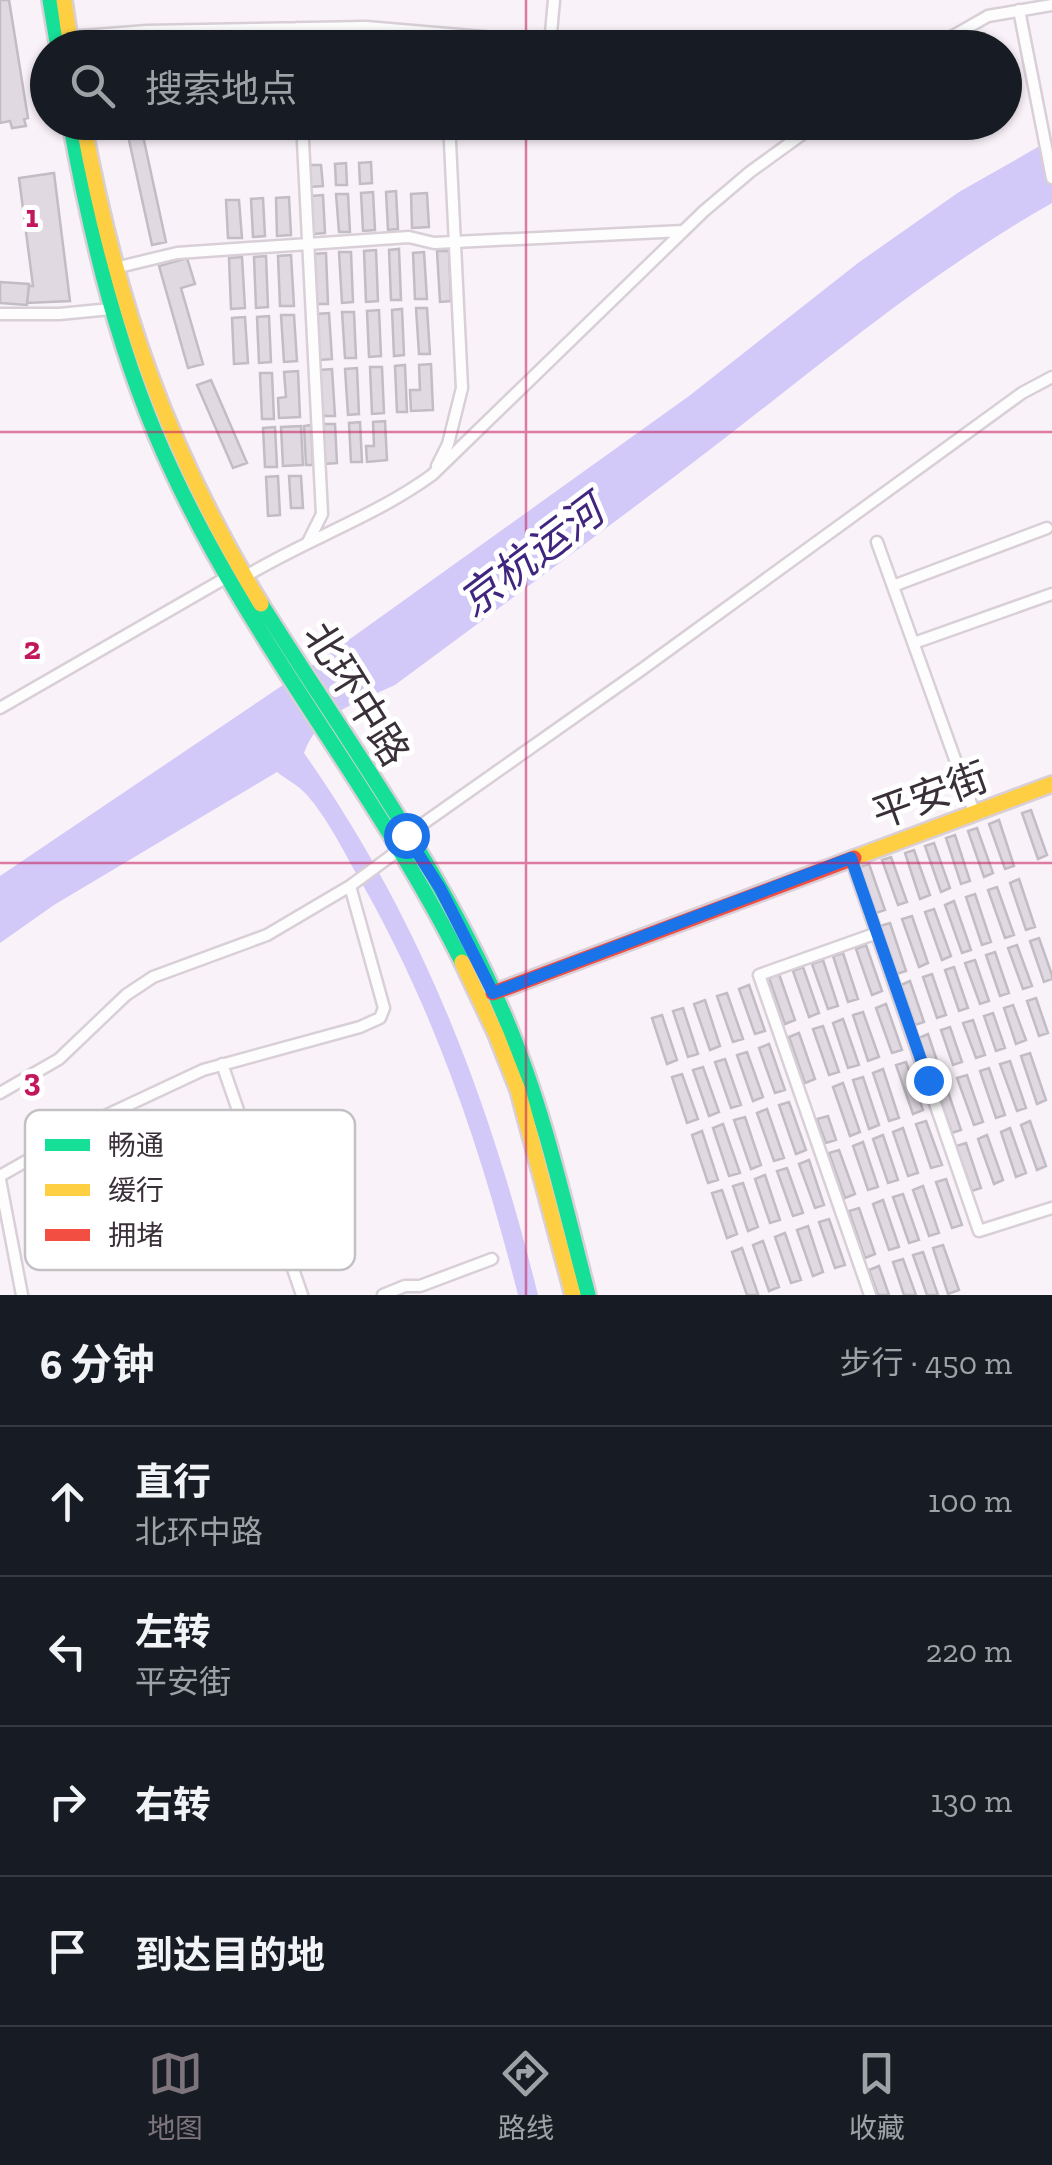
<!DOCTYPE html>
<html lang="zh">
<head>
<meta charset="utf-8">
<style>
  body { margin:0; font-family:"Zilla Slab","Noto Sans SC",serif; background:#242831; color:#f1f3f6 }
  .stop { position:absolute; width:30px; height:30px; margin:-22px; border:8px solid #1a73e8; border-radius:50%; background:#fff }
  .stop.end { background:#1a73e8; border-color:#fff; box-shadow:0 2px 10px #0008 }
  .list { margin:0; padding:0; list-style:none }
  h2 { display:flex; justify-content:space-between; align-items:center; height:130px; margin:0; padding:0 40px; font-size:42px }
  h2 small { font-size:32px; font-weight:400; color:#9ea1a6 }
  .list li { display:grid; grid-template-columns:65px 1fr auto; gap:30px; align-items:center; box-sizing:border-box; height:150px; padding:0 40px; border-top:2px solid #363941 }
  .list b { display:block; font-size:38px; white-space:nowrap }
  .list p { margin:0; font-size:32px; white-space:nowrap; color:#9ea1a6 }
  .list em { font-size:32px; font-style:normal; color:#9ea1a6 }
  .icon { flex:none; width:55px; height:55px; fill:none; stroke:currentColor; stroke-width:2; stroke-linecap:round; stroke-linejoin:round }
  .map { position:relative; flex:none; width:1052px; height:1295px; overflow:hidden }
  .search { position:absolute; background:#171b24; box-shadow:0 2px 8px #0004; left:30px; right:30px; top:30px; height:110px; display:flex; align-items:center; gap:25px; box-sizing:border-box; padding:0 35px; border-radius:55px; color:#9ea1a6; font-size:38px }
  .sheet { height:730px; background:#171b24 }
  nav { display:flex; justify-content:space-around; align-items:center; box-sizing:border-box; height:140px; border-top:2px solid #363941; background:#171b24; font-size:28px; color:#9ea1a6 }
  nav a { display:grid; justify-items:center; gap:5px }
  nav .on { color:#7d747c }
  .map>svg:first-child { display:block }
</style>
</head>
<body>
<div class="map">
<svg width="1052" height="1295" viewBox="0 0 1052 1295">
  <rect width="100%" height="100%" fill="#faf2f9"/>
  <path fill="#d3c9f8" d="M1052,139V203C934,270 831,356 725,438C616,522 505,603 395,685C360,702 318,712 304,753C422,921 489,1098 538,1295H518C482,1152 436,1015 364,887C346,857 330,821 307,795C299,786 286,779 277,772L54,905L0,943V876L329,654L689,396L858,263L959,192Z"/>
  <path fill="#e0d9e2" stroke="#c2bcc4" stroke-width="2.5" d="M0,0H9L28,118L24,119L26,126L12,128L10,121L0,123Z
    M125,122H140L166,242L152,245Z
    M371,162L372,183L360,184L359,163Z
    M346,163L347,185H336L335,164Z
    M309,165H321L323,186L310,187Z
    M54,173L70,301L27,303L29,286H33L19,178Z
    M396,191L398,229L388,230L386,192Z
    M373,192L375,230L363,231L361,193Z
    M427,193L429,227L412,228L411,194Z
    M336,194H348L350,232H339Z
    M323,195L325,233L313,234L311,196Z
    M289,197L291,235L277,236L276,198Z
    M263,198L265,236L253,237L251,199Z
    M226,200H239L242,238H228Z
    M399,249L401,300H391L389,250Z
    M376,250L378,301L366,302L364,251Z
    M437,251H449L451,301L440,302Z
    M339,252H351L353,302L342,303Z
    M424,252L427,299H415L413,253Z
    M326,253L328,304H316L313,254Z
    M291,255L294,306H280L278,256Z
    M266,256L268,307L256,308L254,257Z
    M242,257L245,308L231,309L229,258Z
    M187,258L195,284L181,288L203,364L188,368L159,266Z
    M0,282L29,284L27,305L0,303Z
    M416,308H427L430,354H419Z
    M402,309L404,355L394,356L392,310Z
    M379,310L381,356L369,357L367,311Z
    M342,312H354L356,358H345Z
    M329,313L332,359L319,360L316,314Z
    M281,315H294L297,361L284,362Z
    M269,316L271,362L259,363L257,317Z
    M245,317L248,363L234,364L232,318Z
    M431,364L433,410L411,411L410,390H420L419,365Z
    M405,365L407,412H397L395,366Z
    M370,367H382L384,413L372,414Z
    M357,368L359,414L348,415L345,369Z
    M332,369L335,416H322L320,370Z
    M298,371L300,417L279,418L278,398L286,397L284,372Z
    M260,373H272L274,419H262Z
    M211,380L247,463L233,468L197,385Z
    M385,421L387,460L367,462L366,446H374L373,422Z
    M360,422L362,462H351L349,423Z
    M323,424H335L337,463L325,464Z
    M311,425L313,465H306L304,426Z
    M301,426L303,465L283,466L281,427Z
    M275,427L277,467H265L263,428Z
    M278,476L280,515L268,516L266,477Z
    M289,476H301L303,508H291Z
    M1031,810L1047,855L1038,859L1022,813Z
    M999,820L1014,866L1005,869L989,824Z
    M977,828L993,873L984,877L968,831Z
    M955,835L970,881L961,884L946,838Z
    M934,843L950,888L941,892L925,846Z
    M914,850L930,895L920,899L905,853Z
    M891,857L907,902L898,905L882,860Z
    M869,864L885,910L876,913L860,867Z
    M1019,879L1035,927L1026,930L1010,883Z
    M997,887L1014,935L1005,938L988,890Z
    M975,894L991,942L982,945L966,897Z
    M954,901L971,950L962,953L945,905Z
    M934,909L951,956L942,960L925,912Z
    M912,916L928,963L919,967L902,919Z
    M890,923L906,971L897,974L880,926Z
    M1039,938L1052,975V979L1044,982L1030,941Z
    M866,945L882,991L872,995L856,949Z
    M1017,945L1032,986L1023,989L1008,948Z
    M995,952L1009,993L1000,996L986,955Z
    M843,953L858,999L848,1002L833,956Z
    M823,960L838,1006L828,1009L812,964Z
    M975,960L989,1001L980,1004L965,963Z
    M803,967L819,1013L809,1017L793,971Z
    M954,967L968,1008L959,1011L945,970Z
    M779,974L795,1020L785,1024L769,978Z
    M932,974L946,1015L937,1018L923,977Z
    M910,981L924,1022L915,1025L901,985Z
    M749,985L765,1031L755,1034L739,989Z
    M727,993L743,1039L733,1042L717,996Z
    M1036,998L1048,1033L1039,1036L1027,1001Z
    M705,1000L720,1046L710,1050L694,1004Z
    M886,1004L902,1050L892,1053L876,1008Z
    M1013,1005L1026,1040L1016,1044L1004,1008Z
    M683,1008L698,1054L688,1057L673,1011Z
    M863,1012L879,1057L868,1061L853,1015Z
    M993,1013L1005,1048L996,1051L984,1016Z
    M662,1015L677,1060L667,1064L652,1018Z
    M843,1019L859,1065L848,1068L833,1023Z
    M973,1020L985,1055L976,1058L963,1023Z
    M823,1026L839,1072L829,1075L813,1029Z
    M950,1027L962,1062L953,1065L941,1030Z
    M799,1033L815,1079L805,1083L789,1037Z
    M928,1034L940,1070L931,1073L919,1038Z
    M769,1044L785,1090L775,1093L759,1048Z
    M747,1052L763,1097L753,1101L737,1055Z
    M1030,1053L1046,1100L1037,1104L1021,1056Z
    M725,1059L741,1105L731,1108L715,1062Z
    M1010,1061L1026,1108L1017,1111L1000,1064Z
    M906,1062L923,1110L913,1114L896,1065Z
    M703,1067L719,1112L709,1116L693,1070Z
    M989,1068L1005,1115L996,1118L980,1071Z
    M883,1069L899,1118L889,1121L873,1073Z
    M682,1074L698,1119L687,1123L672,1077Z
    M967,1075L983,1122L974,1125L957,1078Z
    M863,1077L879,1125L869,1129L853,1080Z
    M843,1083L860,1132L850,1136L833,1087Z
    M945,1083L961,1130L952,1133L935,1086Z
    M789,1102L806,1150L796,1154L779,1105Z
    M767,1109L784,1158L774,1161L757,1113Z
    M828,1116L836,1140L826,1143L817,1119Z
    M745,1117L761,1165L751,1169L734,1120Z
    M926,1121L942,1165L931,1168L916,1124Z
    M1030,1121L1046,1166L1037,1170L1021,1125Z
    M723,1124L740,1173L729,1176L713,1128Z
    M903,1128L918,1173L908,1176L893,1132Z
    M1010,1128L1026,1173L1016,1177L1001,1132Z
    M702,1131L718,1180L708,1183L692,1135Z
    M883,1135L898,1180L888,1183L873,1139Z
    M987,1135L1003,1180L994,1184L978,1139Z
    M863,1142L878,1187L868,1190L853,1146Z
    M966,1143L981,1188L972,1191L956,1146Z
    M839,1150L855,1194L845,1198L829,1153Z
    M809,1160L824,1205L815,1208L799,1164Z
    M787,1168L803,1213L793,1216L777,1171Z
    M765,1175L780,1220L770,1223L755,1179Z
    M946,1179L962,1225L952,1228L936,1182Z
    M743,1183L758,1227L748,1231L733,1186Z
    M923,1186L939,1233L929,1236L913,1190Z
    M722,1190L737,1234L727,1238L712,1193Z
    M903,1194L919,1240L909,1243L893,1197Z
    M883,1200L899,1247L889,1250L873,1204Z
    M859,1208L875,1254L865,1258L849,1211Z
    M829,1219L845,1265L835,1268L819,1222Z
    M808,1226L823,1272L813,1276L797,1230Z
    M785,1233L801,1280L791,1283L775,1237Z
    M763,1241L779,1287L769,1291L753,1245Z
    M943,1245L959,1290L948,1294L933,1248Z
    M742,1248L758,1294L756,1295H747L732,1252Z
    M923,1252L938,1295H927L913,1255Z
    M903,1259L916,1295H904L893,1262Z
    M879,1266L889,1295H878L869,1270Z"/>
  <g fill="none" stroke-linecap="round" stroke-linejoin="round">
    <g stroke="#d8cfd7" stroke-width="15">
      <path id="street" d="M1019,10L1052,178
        M297,28L298,48
        M70,37L147,31L366,27L611,48
        M550,44L554,0
        M932,48L988,16L1052,5
        M302,122L322,514L308,542
        M115,268L177,253L409,237L434,243L683,231
        M0,314H59L111,309
        M437,466L448,444L462,388L449,122
        M877,542L974,812
        M246,576C307,539 374,517 432,475L704,211L750,172L819,122
        M893,586L1047,528
        M914,643L1052,594
        M0,708L229,576
        M407,835L641,670L1022,393L1052,377
        M851,859L979,1231L1052,1208
        M222,1064L302,1295
        M0,1093L59,1059L126,995L153,977L267,935L350,886L399,850
        M0,1176L109,1114L203,1070L360,1027L380,1018L384,1008L350,886
        M0,1180L22,1295
        M383,1295L405,1286H420L492,1259
        M870,1295L759,975L877,933"/>
    </g>
    <g stroke="#d8cfd7" stroke-width="20">
      <path id="fast" d="M50,0L58,48
        M70,122C92,242 120,361 172,471C252,644 377,791 462,962
        M261,604C346,740 442,869 505,1017C543,1106 564,1202 588,1295"/>
    </g>
    <g stroke="#d8cfd7" stroke-width="20">
      <path id="slow" d="M64,0L71,48
        M83,122C117,304 165,445 261,604
        M854,858L1052,784
        M462,962L496,1034L518,1090L573,1295"/>
    </g>
    <g stroke="#d8cfd7" stroke-width="20">
      <path id="jam" d="M493,993L854,858"/>
    </g>
    <use href="#street" stroke="#fefdfe" stroke-width="10"/>
    <use href="#fast" stroke="#16e098" stroke-width="15"/>
    <use href="#slow" stroke="#ffcf43" stroke-width="15"/>
    <use href="#jam" stroke="#f24e42" stroke-width="15"/>
  </g>
  <g fill="none" stroke-linecap="round" stroke-linejoin="round">
    <path stroke="#1a73e8" stroke-width="12" d="M406,835L440,888L493,993L851,858L928,1080"/>
  </g>
  <path fill="none" stroke="#c2185b" stroke-width="2.5" stroke-opacity="0.55" d="M526,0V48M526,122V1295M0,432H1052M0,863H1052"/>
  <g text-anchor="middle" dominant-baseline="central" stroke-width="10" stroke-linejoin="round" paint-order="stroke">
    <g font-size="40" fill="#3a3039" stroke="#fff">
      <text transform="translate(357 694) rotate(58)">北环中路</text>
      <text transform="translate(930 795) rotate(-20)">平安街</text>
    </g>
    <g font-size="42" font-style="italic" fill="#41267f" stroke="#fff">
      <text transform="translate(531 556) rotate(-37)">京杭运河</text>
    </g>
  </g>
  <rect x="25" y="1110" width="330" height="160" rx="15" fill="#fff" stroke="#c4c1c4" stroke-width="2.5"/>
  <rect x="45" y="1139" width="45" height="12" fill="#16e098"/>
  <rect x="45" y="1184" width="45" height="12" fill="#ffcf43"/>
  <rect x="45" y="1229" width="45" height="12" fill="#f24e42"/>
  <g font-size="28" fill="#3a3039">
    <text x="108" y="1155">畅通</text>
    <text x="108" y="1200">缓行</text>
    <text x="108" y="1245">拥堵</text>
  </g>
  <g font-size="32" text-anchor="middle" font-weight="bold" fill="#c2185b" stroke="#fff" stroke-width="10" stroke-linejoin="round" paint-order="stroke">
    <text x="32" y="227">1</text>
    <text x="32" y="659">2</text>
    <text x="32" y="1091">3</text>
  </g>
</svg>
<div class="stop" style="left:406px;top:835px"></div>
<div class="stop end" style="left:928px;top:1080px"></div>
<div class="search"><svg class="icon" aria-label="search" viewBox="0 0 24 24"><circle cx="10" cy="10" r="6"/><path d="M15 15l6 6"/></svg>搜索地点</div>
</div>
<section class="sheet">
<h2>6 分钟<small>步行 · 450 m</small></h2>
<ul class="list">
<li><svg class="icon" aria-label="ahead" viewBox="0 0 24 24"><path d="M12 20V5M6 11l6-6 6 6"/></svg><div><b>直行</b><p>北环中路</p></div><em>100 m</em></li>
<li><svg class="icon" aria-label="left" viewBox="0 0 24 24"><path d="M17 20v-9H6M10 6l-5 5 5 5"/></svg><div><b>左转</b><p>平安街</p></div><em>220 m</em></li>
<li><svg class="icon" aria-label="right" viewBox="0 0 24 24"><path d="M7 20v-9h11M14 6l5 5-5 5"/></svg><div><b>右转</b></div><em>130 m</em></li>
<li><svg class="icon" aria-label="arrive" viewBox="0 0 24 24"><path d="M6 21V4h12l-3 4 3 4H6"/></svg><div><b>到达目的地</b></div></li>
</ul>
</section>
<nav>
<a class="on"><svg class="icon" aria-label="map" viewBox="0 0 24 24"><path d="M3 6l6-2 6 2 6-2v14l-6 2-6-2-6 2zM9 4v14M15 6v14"/></svg>地图</a>
<a><svg class="icon" aria-label="directions" viewBox="0 0 24 24"><path d="M12 3l9 9-9 9-9-9zM9 14v-3h6M13 9l2 2-2 2"/></svg>路线</a>
<a><svg class="icon" aria-label="saved" viewBox="0 0 24 24"><path d="M7 4h10v16l-5-4-5 4z"/></svg>收藏</a>
</nav>
</body>
</html>
